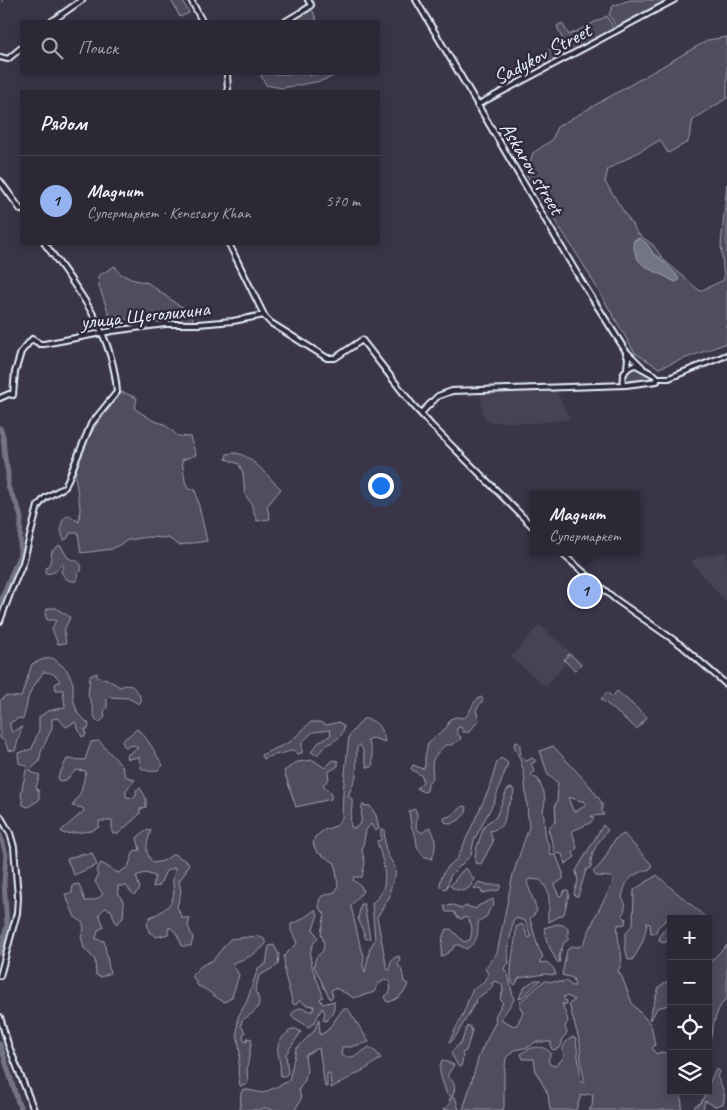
<!DOCTYPE html>
<html lang="ru">
<head>
<meta charset="utf-8">
<style>
  body { margin:0; font-family:Caveat,sans-serif; background:#383442; color:#f1f3f6 }
  .controls { position:absolute; right:15px; bottom:15px; display:grid; overflow:hidden; border-radius:0px; box-shadow:0 2px 12px #0003 }
  .controls button { width:45px; height:45px; display:grid; place-items:center; padding:0; border:0; border-bottom:1px solid #484451; background:#2c2836; color:#f1f3f6; font:25px sans-serif }
  .you { position:absolute; left:380px; top:485px; width:18px; height:18px; margin:-12px; border:4px solid #fff; border-radius:50%; background:#1a73e8; box-shadow:0 0 0 8px #1a73e833 }
  .badge { display:grid; place-items:center; width:32px; height:32px; border-radius:50%; background:#95b2f1; color:#111; font-size:16px; font-weight:700 }
  .pin { position:absolute; translate:-50% -50%; border:2px solid #fff; box-shadow:0 1px 5px #0006 }
  .popup { position:absolute; left:530px; top:491px; width:110px; height:65px; box-sizing:border-box; display:grid; place-content:center; border-radius:0px; background:#2c2836; filter:drop-shadow(0 1px 4px #0005); font-size:16px; white-space:nowrap; color:#a6a6ad }
  .popup b { font-size:19px; color:#f1f3f6 }
  .popup::after { content:''; position:absolute; left:50%; top:100%; margin-left:-10px; border:10px solid transparent; border-top-color:#2c2836 }
  .list { margin:0; padding:0; list-style:none }
  h2 { display:flex; justify-content:space-between; align-items:center; height:65px; margin:0; padding:0 20px; font-size:21px }
  h2 small { font-size:16px; font-weight:400; color:#a6a6ad }
  .list li { display:grid; grid-template-columns:32px 1fr auto; gap:15px; align-items:center; box-sizing:border-box; height:90px; padding:0 20px; border-top:1px solid #484451 }
  .list b { display:block; font-size:19px; white-space:nowrap }
  .list p { margin:0; font-size:16px; white-space:nowrap; color:#a6a6ad }
  .list em { font-size:16px; font-style:normal; color:#a6a6ad }
  .icon { flex:none; width:28px; height:28px; fill:none; stroke:currentColor; stroke-width:2; stroke-linecap:round; stroke-linejoin:round }
  .map { position:relative; flex:none; width:727px; height:1110px; overflow:hidden }
  .search { position:absolute; background:#2c2836; box-shadow:0 2px 12px #0003; left:20px; top:20px; width:360px; height:55px; display:flex; align-items:center; gap:12px; box-sizing:border-box; padding:0 18px; border-radius:0px; color:#a6a6ad; font-size:19px }
  .panel { position:absolute; background:#2c2836; box-shadow:0 2px 12px #0003; left:20px; top:90px; width:360px; height:155px; border-radius:0px }
  .map>svg:first-child { display:block }
</style>
</head>
<body>
<div class="map">
<svg width="727" height="1110" viewBox="0 0 727 1110">
  <rect width="100%" height="100%" fill="#3a3648"/>
  <filter id="ink" filterUnits="userSpaceOnUse"><feTurbulence type="fractalNoise" baseFrequency=".02" numOctaves="2"/><feDisplacementMap in="SourceGraphic" scale="10" xChannelSelector="R" yChannelSelector="G"/><feConvolveMatrix kernelMatrix="1 2 1 2 8 2 1 2 1" color-interpolation-filters="sRGB"/></filter>
  <g filter="url(#ink)">
    <path fill="#464354" d="M556,391L570,419L536,423L488,422L483,415L480,393Z
      M727,551V603L691,562L697,558Z
      M539,625L583,663L575,672L565,664L546,687L511,657Z"/>
    <path fill="#504e5f" stroke="#9ca0ac" fill-rule="evenodd" d="M171,0H182L189,13L180,17Z
      M630,0H666L616,27L609,14L613,6Z
      M312,9L317,21H288L290,19Z
      M607,16L614,29L568,53L557,26L562,23L569,35Z
      M727,37V98L693,120L688,142L668,153L660,140L608,169L605,182L638,234L653,245L664,260L700,291L724,280L721,245L727,184V343L659,368L635,353L583,264L526,174L533,153L552,140L557,127L708,40Z
      M559,40L564,51L563,56L541,68L537,57L555,46Z
      M260,74H308L309,76L314,74H336L337,75L321,81L282,88L266,85Z
      M115,266L119,273L131,279L148,283L178,305L192,311L193,322L137,325L118,315L110,317L99,286L98,276Z
      M632,367H636L655,377V381L626,383L624,380L628,370Z
      M122,392L137,398L135,409L152,420L164,424L178,436L190,437L196,455L182,460L185,481L188,489H195L207,541L179,545L168,538L148,537L128,540L112,549L81,553L78,533H70L68,538L64,540C60,532 59,519 69,515L79,522L80,507L75,476L78,463L89,437L96,425Z
      M234,453C250,453 269,478 281,489L267,506L270,519L257,521L251,503L245,495L243,473L239,464L226,459L227,454Z
      M58,546H61L68,558C75,561 84,561 81,571L78,573L76,581C68,582 64,578 61,571L64,566L61,564C58,570 53,575 45,573V570L50,563L52,551Z
      M48,608H56L70,617L64,631L66,643L58,644L52,629L56,620H47L45,613Z
      M569,654L581,664L575,670L564,660Z
      M53,658L67,670L73,683V699L78,714L89,724L88,729H85L86,735L82,737L75,722L66,727L58,718L52,719V728L41,752L39,762L30,770L33,773L40,775L36,787L39,792V800L28,807L23,805L21,793L27,766L19,763L18,753L32,749L39,729V717L48,711L65,707L63,690H56L55,684L60,681C56,674 51,672 43,672C38,682 28,691 27,703C26,708 25,713 23,719L19,718L10,723V727L12,732L22,727L15,751L8,750L5,741L0,738V701L5,696L21,697L32,664L44,659Z
      M97,673V677L102,679L105,678L120,687L125,685L132,686L139,694L141,701L139,704L128,698L108,697L107,699V708L104,711L105,717L100,722H98C91,715 95,706 88,696L90,676Z
      M617,691L647,717L637,729L601,699L607,692L612,697Z
      M481,697L483,700L476,710L479,720L469,732H463L461,727L457,728V734L461,737L460,740L451,745H445C432,759 431,758 433,777L428,783L427,791L423,792L417,788L423,782L422,776L411,769L413,765L423,769L425,766V757L428,744L447,727L450,719L456,717L464,718C472,713 471,701 481,697Z
      M363,719C376,718 383,730 385,742L373,738L367,740C372,748 374,759 372,767H367C364,759 365,752 360,745L357,747L356,776L348,796L352,799C353,808 349,818 351,827L355,828L361,823L362,805L370,806L376,815L379,829L375,831L371,824L366,830L362,851L365,862L362,877H354L353,880L361,886L363,891L351,906L360,945L364,955L363,966L365,973L370,948L375,940L372,903C393,888 383,862 377,841L381,840V829H384C385,837 384,845 387,853C389,859 394,863 395,868C398,877 388,886 390,896L377,917L387,969L390,970C390,962 390,959 399,956L400,961L398,964L402,971L404,982L408,984C405,993 398,999 389,1002L386,1001L385,996C392,993 391,988 389,981L386,979L377,985L375,992L353,998L351,996L335,988L331,990L333,996L330,999L314,966L316,957L323,951L324,943L321,933L325,914L319,908V900L322,896L335,892L338,887L335,863L317,852L313,844L315,837L324,830L336,826L342,818L343,792L349,736Z
      M311,722H319L327,725L339,722L344,726C343,739 335,739 326,746C323,748 320,752 317,755L311,752L319,742L331,735L330,730L313,732L302,742V753L298,754L293,750C283,754 274,754 264,759L261,755L290,742Z
      M137,729C149,738 154,753 163,765C156,774 149,772 141,768L139,757L128,759L127,755L138,748L134,745L126,747L124,746L122,741Z
      M99,741L122,766L125,776L135,780L126,790V797L134,798L136,796V790L140,788L146,798V807L140,809V814L118,834L112,833V821H99V827L91,831L64,834L61,831L84,811L83,808L72,806L81,792L86,771L76,770L66,780L59,781L58,777L67,759L85,760L91,742Z
      M518,742L520,745C520,751 520,758 527,761L532,758L535,760V762L531,764L535,772L531,773L532,776L538,779L544,793L545,801L543,811L544,816V822L546,839L550,848L549,851L551,855H556L563,873V879L554,885L559,896L562,895L565,890H568L569,894L564,914L549,922C546,915 549,913 549,906C550,896 547,886 540,880L529,879L527,882L537,911L530,919L538,947L543,957L540,960V963L546,962C551,965 555,969 556,975L545,974L519,978L515,985L512,983C508,965 516,946 516,927L522,924C526,928 525,934 529,938L531,937L525,921L516,918L513,920C512,933 506,950 509,963L505,966L504,970L508,974L514,1000L502,1017V1020L514,1026L517,1025L523,1012L520,1007V1002L544,981L560,982L566,981L572,986H575L573,978L562,975L567,950L572,946L577,947L583,945L596,915L614,881L611,877L596,876L593,872L602,863L615,839L624,834L652,865L650,869C631,875 626,878 622,898C627,904 626,908 622,915L626,919L625,924L618,925C615,941 627,956 618,971L622,977L632,1003L651,1025L655,1045L652,1048L656,1054L661,1052L671,1054V1091H679L682,1103L681,1110H589L592,1106L593,1094L581,1095L576,1110H550L548,1094L536,1072L534,1059H523L521,1054C529,1047 542,1044 550,1052V1056L548,1060L550,1064L554,1066L560,1062L564,1056C561,1047 565,1041 573,1037L576,1039L581,1082L585,1083L581,1063L580,1043L569,1004L575,1000L567,996L563,997L567,1003L565,1005L562,1003L568,1021L565,1027L567,1033L562,1039V1043L560,1048L553,1050L551,1048V1042H535L529,1047L514,1050L506,1058L504,1076V1106L503,1110H463L480,1053L496,1021L495,1016L503,1002L500,999L503,991L502,984L495,981L492,983L493,987L476,999L475,1003L456,1036L451,1042H449L463,1014L472,990L483,983L488,974L485,968L497,953L513,874L529,827L524,773L520,759L515,748L514,743Z
      M553,746L590,786L602,803V811L604,815L591,816L594,819L590,823L572,831L577,848L573,853L575,857L565,864L562,854L555,853L548,828L556,821L555,804L557,802L558,783L548,775L540,751ZM568,797L585,802V805L577,811H573Z
      M501,758L508,763L494,802L474,840L471,855L450,876L447,888L443,889L440,886C440,875 448,865 457,859L489,789L497,762Z
      M313,760L325,768L333,760L338,761V766L328,772L329,779L323,785L331,793V799L296,807L284,771L297,762Z
      M511,788L514,790C514,796 511,800 508,806C503,819 508,826 490,831L493,842L481,864L475,863L476,850L483,829L487,823L496,817L507,790Z
      M463,806L467,807L466,813L459,820L451,824L445,822L444,818L450,816Z
      M415,809L417,814L416,828L422,833L430,827C437,838 436,847 432,859L423,856L417,846L416,837L411,826L409,811Z
      M603,825L608,830C598,842 590,852 591,867L586,870L578,896H575L574,893L578,881L576,871Z
      M151,830C147,845 143,850 153,863L163,861L174,854L189,863L185,873L179,881L181,892L177,907L182,918H190L188,926L193,938L191,946H182C179,939 177,931 169,927L168,934L157,937L149,932L147,923L150,917C161,913 173,906 174,892C174,888 172,884 173,880C173,875 175,873 175,868L166,871L159,886L153,887L155,876L145,873L136,876L140,889L134,895L126,886H118V893L124,903L123,918L116,924L111,910L105,908L99,914L104,927L98,930L96,939L104,941L110,973L101,977L96,975L95,960L84,948L81,936L84,930L83,923L75,917L65,894L72,893L73,885L79,884L85,901C93,901 97,900 103,894L95,882L98,875L96,871L101,863L118,873L128,867L134,851L140,850L137,838L144,831Z
      M84,853L85,855L92,853L97,865L74,875L67,859Z
      M466,868L474,879L470,887L464,891L455,889L450,886L462,871Z
      M657,875C673,891 691,903 707,919H672L670,916L657,928L656,933H651L650,924L647,923C645,937 641,948 632,960H628C625,947 621,934 633,925L634,890Z
      M479,882L489,885H501L499,890L482,893L481,890L474,888Z
      M493,899L494,905L489,910L487,916L478,922C478,935 478,942 466,949L459,945H455L452,950L441,957L443,935L447,929H451L464,942L470,940C472,931 474,925 466,917L461,919L457,917L454,912H446L444,906L454,905L461,909L466,906L476,909L478,906Z
      M361,904H364L370,938L366,939L358,918Z
      M315,910L318,915L313,929L318,938C300,955 319,978 323,997L320,999L323,1004L334,1001V1009L327,1021L323,1020L325,1013L322,1008L314,1023L309,1027L291,1016C296,1007 301,1006 309,1011H313L314,1006L306,1005L301,1001H299L296,1005L293,1004L285,975L284,956L297,943L291,930V924L299,921Z
      M671,921V938L664,943L659,941L660,935Z
      M557,924L563,925L568,929V940L564,942L559,957L560,962H557L547,942L544,928Z
      M258,936L264,939L266,944C258,953 244,960 232,963L239,975L232,997L225,1002C214,998 210,990 198,986L192,975L201,966L213,960L230,939Z
      M274,945L279,955L278,965L259,976L255,991C265,1006 254,1013 242,1020L241,1026L245,1032L243,1036L244,1041L247,1042V1038L252,1039L247,1068L248,1082L246,1085L240,1086L238,1071L240,1052L237,1033L238,1017L247,1001L258,968L266,964L269,946Z
      M727,945V998C714,1009 712,1034 708,1050V982L712,976L708,974V964Z
      M536,980H541L520,999H519C522,989 526,984 536,980Z
      M669,980H671V1006L669,1005L657,1008L651,1020L649,1019L659,987Z
      M343,1009H348L369,1042L350,1047H342L341,1055C352,1061 360,1053 369,1047L376,1052L381,1058L369,1067L331,1088L330,1073L327,1074V1087H325L319,1048L305,1055L307,1070L305,1080L299,1089L301,1099L295,1110H273L264,1108L260,1110H240L241,1093L243,1089L263,1093L289,1081L296,1049L314,1031L319,1019L320,1035L327,1031Z
      M467,1026H470L472,1031L466,1051L462,1053L463,1057L461,1067L458,1066L451,1053L462,1041Z
      M292,1029H296L301,1032L286,1054L288,1073L285,1076H281C280,1072 281,1068 280,1064C276,1044 276,1042 292,1029Z
      M442,1060L454,1065L447,1076C456,1082 456,1088 452,1097L446,1093C444,1082 436,1071 442,1060Z
      M716,1069L720,1071L717,1076C721,1086 727,1093 723,1104L715,1106L705,1101L703,1109L705,1110H694L695,1106C702,1104 704,1097 706,1091H708V1086Z
      M455,1097L459,1110H443L451,1103L449,1099Z"/>
    <path fill="#737482" stroke="#a2a6b1" d="M640,238L647,244L654,255L659,257L676,274L679,280L676,282L671,280C658,271 639,269 635,252C634,247 632,245 634,240Z"/>
    <g fill="none" stroke-linecap="round" stroke-linejoin="round">
      <path stroke="#a2a6b1" stroke-width="1" d="M0,3L3,0"/>
      <path stroke="#737482" stroke-width="5" d="M0,428L3,436L5,459L8,473V487L18,507L21,518L20,554L0,602
        M0,835L6,854L4,882L7,925L0,953
        M0,1044L18,1102L22,1110"/>
      <g stroke="#e8f1f8" stroke-width="8">
        <path id="secondary" d="M191,0L202,21
          M416,0L582,282L625,350L642,367
          M52,21L82,0
          M286,21L308,8L311,5L308,0
          M0,57L8,59L21,48
          M227,74L228,91
          M477,105L674,0
          M0,181L21,210
          M229,244L265,317L271,323L327,358H335L362,340L412,404L432,426L534,528
          M626,353L628,358L627,368
          M636,365L656,376L657,381L626,385L623,384C621,374 627,366 636,365Z
          M657,378H669L727,355
          M0,398L9,394L13,395L15,372L21,352L32,339L40,344H44L112,331L165,324H198L233,321L264,315
          M421,413L438,396L452,391L626,385
          M560,552L615,599L681,645L727,685
          M0,621L11,591L23,563L38,506L45,498L65,487L91,424L117,392C113,333 79,290 45,244
          M0,816L10,833L14,847L18,897L17,913L0,976
          M0,1017L8,1044L34,1110"/>
      </g>
      <use href="#secondary" stroke="#2f2a3d" stroke-width="4"/>
    </g>
  </g>
  <g text-anchor="middle" dominant-baseline="central" stroke-width="5" stroke-linejoin="round" paint-order="stroke">
    <g font-size="21" fill="#e8f1f8" stroke="#2f2a3d">
      <text transform="translate(542 54) rotate(-28)">Sadykov Street</text>
      <text transform="translate(532 168) rotate(59)">Askarov street</text>
      <text transform="translate(145 315) rotate(-6)">улица Щеголихина</text>
    </g>
  </g>
</svg>
<div class="controls">
<button>+</button>
<button>−</button>
<button><svg class="icon" aria-label="locate" viewBox="0 0 24 24"><circle cx="12" cy="12" r="6"/><path d="M12 2v4M12 18v4M2 12h4M18 12h4"/></svg></button>
<button><svg class="icon" aria-label="layers" viewBox="0 0 24 24"><path d="M12 4l9 5-9 5-9-5zM3 14l9 5 9-5"/></svg></button>
</div>
<div class="you"></div>
<div class="pin badge" style="left:585px;top:591px">1</div>
<div class="popup"><b>Magnum</b>Супермаркет</div>
<div class="search"><svg class="icon" aria-label="search" viewBox="0 0 24 24"><circle cx="10" cy="10" r="6"/><path d="M15 15l6 6"/></svg>Поиск</div>
<section class="panel">
<h2>Рядом<small></small></h2>
<ul class="list">
<li><span class="badge">1</span><div><b>Magnum</b><p>Супермаркет · Kenesary Khan</p></div><em>570 m</em></li>
</ul>
</section>
</div>
</body>
</html>
